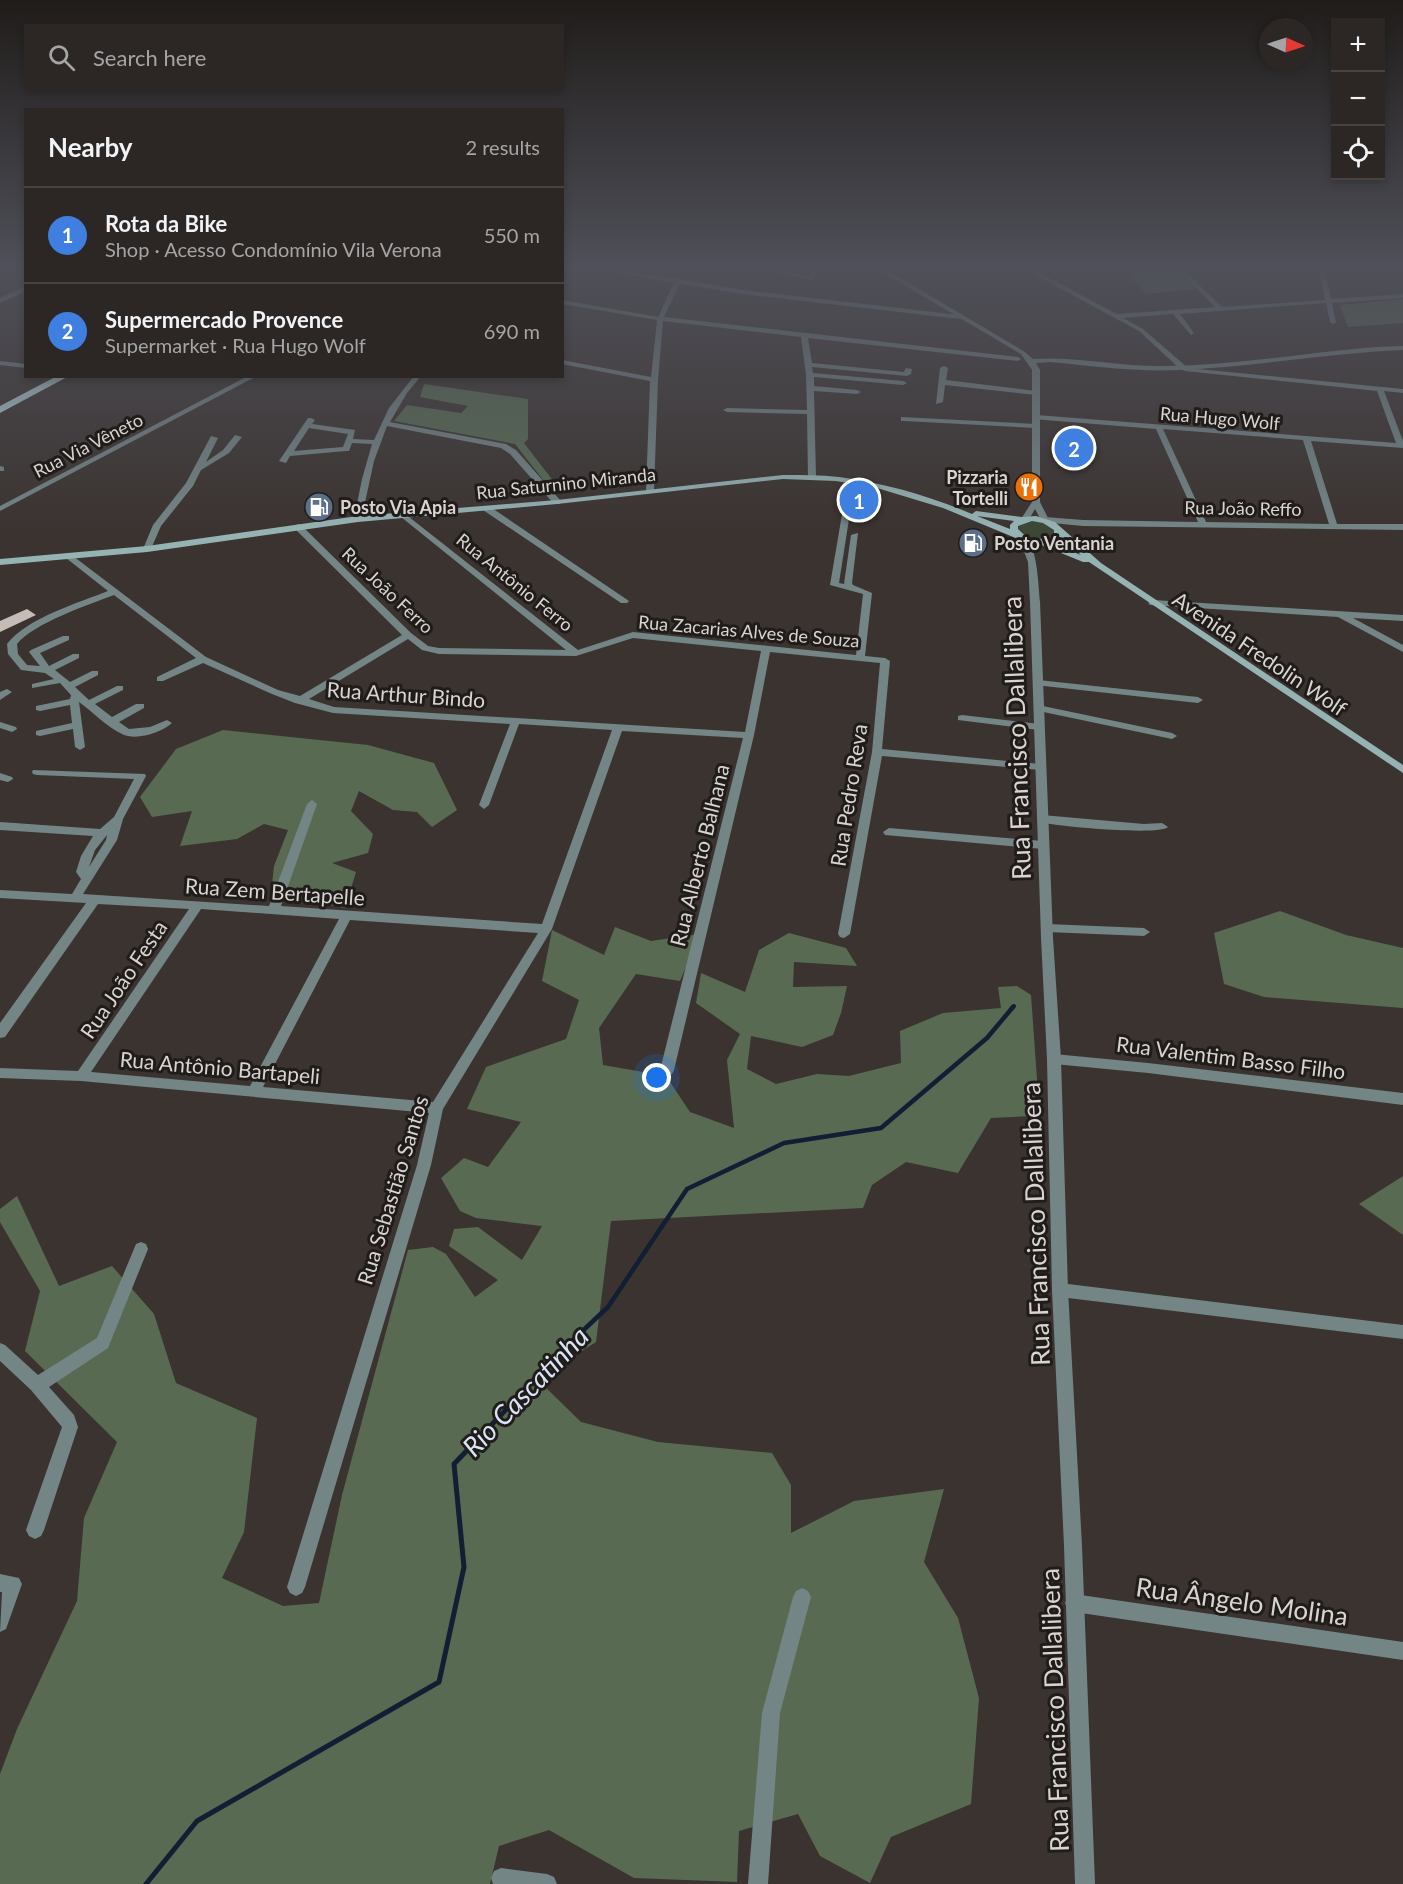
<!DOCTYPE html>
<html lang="en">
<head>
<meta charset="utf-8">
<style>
  body { margin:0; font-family:Lato,sans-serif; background:#383231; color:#f1f3f6 }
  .controls { position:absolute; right:18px; top:18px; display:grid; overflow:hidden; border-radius:0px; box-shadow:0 3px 9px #0003 }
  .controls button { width:54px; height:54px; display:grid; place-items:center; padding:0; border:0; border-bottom:2px solid #484341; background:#2c2624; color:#f1f3f6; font:30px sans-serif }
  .compass { position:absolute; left:1259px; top:18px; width:54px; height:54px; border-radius:50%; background:#2c2624; box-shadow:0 3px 9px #0003; rotate:93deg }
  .you { position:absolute; left:657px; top:1078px; width:21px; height:21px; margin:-15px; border:4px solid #fff; border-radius:50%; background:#1a73e8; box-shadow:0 0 0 9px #1a73e833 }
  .badge { display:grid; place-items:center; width:39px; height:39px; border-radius:50%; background:#ea580c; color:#fff; font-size:20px; font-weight:700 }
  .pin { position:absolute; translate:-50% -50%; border:3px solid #fff; box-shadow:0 2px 6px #0006 }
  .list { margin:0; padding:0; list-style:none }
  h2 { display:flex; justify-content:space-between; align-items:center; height:78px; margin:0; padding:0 24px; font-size:26px }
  h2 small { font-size:20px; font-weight:400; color:#a6a5a6 }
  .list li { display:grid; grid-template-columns:39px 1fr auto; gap:18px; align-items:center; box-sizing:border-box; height:96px; padding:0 24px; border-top:2px solid #484341 }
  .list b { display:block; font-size:22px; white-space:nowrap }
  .list p { margin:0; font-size:20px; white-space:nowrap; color:#a6a5a6 }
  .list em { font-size:20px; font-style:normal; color:#a6a5a6 }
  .icon { flex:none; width:33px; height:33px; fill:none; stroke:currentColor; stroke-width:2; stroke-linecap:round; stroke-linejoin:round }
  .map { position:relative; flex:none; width:1403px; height:1884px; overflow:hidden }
  .search { position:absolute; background:#2c2624; box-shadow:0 3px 9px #0003; left:24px; top:24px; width:540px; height:66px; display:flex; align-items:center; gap:15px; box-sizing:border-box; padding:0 21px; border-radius:0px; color:#a6a5a6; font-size:22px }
  .panel { position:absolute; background:#2c2624; box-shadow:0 3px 9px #0003; left:24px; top:108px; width:540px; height:270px; border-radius:0px }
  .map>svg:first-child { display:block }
</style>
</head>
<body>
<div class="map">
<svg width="1403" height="1884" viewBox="0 0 1403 1884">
  <rect width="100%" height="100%" fill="#3b3330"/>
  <path fill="#3b4836" d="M1026,521L1043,522L1055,530V533C1044,545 1030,538 1018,530L1019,525Z"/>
  <path fill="#586b52" d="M1174,269L1195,289L1146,294L1126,271Z
    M1403,299V323L1348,327L1340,305Z
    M424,384L528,399V439L524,443L558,487L551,490L515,444L394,421L407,405L461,413L468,406L420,397Z
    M223,730L368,745L434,763L457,810L432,827L417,812L393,810L359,791L351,811L373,834L368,853L332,863L356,872L345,908L271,893L274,866L288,830L264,824L237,839L180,846L192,811L152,817L140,797L176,749Z
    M1280,911L1346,935L1403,948V1008L1264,997L1224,984L1214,933Z
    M615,927L651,941L700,934L680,981L636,974L599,1028L603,1065L666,1076L690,1112L734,1128L727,1060L740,1034L696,1003L701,973L745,992L759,950L789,933L846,948L857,966L794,962L793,987L847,986L841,1013L833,1035L802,1047L751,1036L747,1069L776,1084L817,1074L849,1076L901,1063L900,1031L943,1013L1001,1008L998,987L1017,986L1031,995L1038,1093L1031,1116L991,1118L958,1173L906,1162L872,1185L863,1208L611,1221L596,1342L537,1379L581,1422L658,1442L772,1453L791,1485V1533L854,1501L944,1489L924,1562L958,1618L979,1698L971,1804L891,1837L870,1883L820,1856L798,1814L739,1831L737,1882L634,1878L549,1830L499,1846L490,1884H0V1774L17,1729L77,1601L84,1518L117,1442L25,1351L40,1291L0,1222V1209L17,1196L59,1286L112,1266L154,1314L176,1383L257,1418L244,1532L222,1578L283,1606L319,1603L342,1495L408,1250L433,1247L446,1254L475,1297L498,1280L449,1246L454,1229L478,1227L522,1260L542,1226L476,1218L460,1211L441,1178L464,1158L488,1167L521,1122L467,1109L486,1067L566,1039L579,1000L542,981L552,930L604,955Z
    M1403,1176V1235L1359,1204Z"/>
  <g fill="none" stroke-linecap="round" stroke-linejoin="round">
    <path stroke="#121e34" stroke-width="4" d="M1012,1008L1014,1006"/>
    <path stroke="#121e34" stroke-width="4.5" d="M519,1395L557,1355L608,1307L687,1189L784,1143L881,1128L987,1038L1013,1007"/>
    <path stroke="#121e34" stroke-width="5" d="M146,1884L197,1821L439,1682L464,1567L454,1464L521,1394"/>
  </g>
  <path fill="#c5bbb7" d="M855,493L868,494L867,508L853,507Z
    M27,609L36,615L0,632V621Z"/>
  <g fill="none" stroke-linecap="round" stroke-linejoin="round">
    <path fill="#748586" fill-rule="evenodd" d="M598,269H615L750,291L960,315L963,317L960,319L750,295L680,284L664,317L1018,357L1021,359L1018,361L808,338L812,363L904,372L906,368L912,369L911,374L907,376L812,367L813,373L903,381L907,383L903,385L814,377V386L857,390L861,392L857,394L814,391L816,478L812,480L808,478L807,414L727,412L723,410L727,408L807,410L806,375L801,337L663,321L658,380L654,490L650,492L646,490L650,381L562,364V360L651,377L657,320L562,304V300L658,317L674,283Z
      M775,269L810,276L813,269H819L815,278L812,280L771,271Z
      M1024,269H1032L1117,314L1215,307L1176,269H1183L1222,307L1325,300L1319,269H1325L1331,299L1403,294V298L1332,303L1336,322L1333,324L1330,322L1326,303L1180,314L1194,333L1191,335L1173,314L1123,318L1143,329L1188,368L1403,389V393L1384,391L1403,441V448L1311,441L1337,524H1403V530L1083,526L1042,522V518L1045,517L1083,520L1198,522L1156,429L1033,419L1032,417L1036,415L1396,443L1377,391L1185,371L1180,369L1139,331ZM1163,429L1303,440L1329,524L1206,522Z
      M26,286V291L0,303V298Z
      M0,361L26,364V368L0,365Z
      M944,366L948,368L946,380L1036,391L1040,393L1036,395L945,385L943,402L936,404L940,368Z
      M248,376H257L0,511V506Z
      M414,376H421L407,393L390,422L506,444L516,450L560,500V504H554L510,454L501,448L387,426L374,461L361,521L354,519L362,479L372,444L352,443L349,451H346L290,456L286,463L279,461L308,418H311L315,420L312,424L355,430L353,439L374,440L389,408ZM309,428L348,434L343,447L294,451Z
      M901,417L1036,424L1040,426L1036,428L904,421H901Z
      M235,435L242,437L229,453L201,470L193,486L161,526L150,551H144L143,549L153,525L186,483L211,436L218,438L206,462L223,450Z
      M0,466L4,467V471H0Z
      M848,479L855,481L839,583L844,584L851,535L858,533L852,583L853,585L872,593L865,656L885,658L890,661L882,749L1040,764L1045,767L1040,770L882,756L850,934L844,938L840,937L838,934L872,752L880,663L770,652L754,735L674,1070L672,1074L667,1075L662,1074L660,1070L743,738L622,731L552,929L443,1109L431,1165L305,1587L302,1593L296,1596L290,1593L287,1587L417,1165L429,1113L81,1081L0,1078V1068L78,1071L189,909L98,904L5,1037L0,1038V1023L86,903L0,898V890L72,894L81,879L76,872L81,856L93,836L0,830V822L100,829L114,817L134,779L37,775L33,774L32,772L33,770L145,774L146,776L123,819L117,840L83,894L269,906L307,804L312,800L317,804L281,906L542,924L612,730L519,724L489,805L484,809L479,805L510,724L333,713L295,703L272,694L203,663L163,681H157V677L196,658L114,595C88,605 34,623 17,644L18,654L27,665L40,666L29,652L31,650L63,636H69V640L40,653L49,666L73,654H79V658L55,670L70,682L92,671H98V675L75,687L89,700L117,686H123V690L95,704L112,717L136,704H144V708L119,722L129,729L150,727L167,720L172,723C161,733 136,741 122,734C107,727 93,712 79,702L85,747L80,750L75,747L73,729L40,736L36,735V731L72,723L70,705L40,711L36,710V706L70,699L71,695L60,683L32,688V684L54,679L45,673L21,670L8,654L7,644C27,618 78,603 108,591L66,558L65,556L69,553L206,657L278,690L300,696L402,635L295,529L294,527L298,524L301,525L411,633L428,646L439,648L566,650L401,517V513H404L578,650L633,632L856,655L863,594L830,585ZM633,638L761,651L745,732L334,707L309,699L408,639L422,650L439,654L576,656ZM107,835L106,840L89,867L95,850ZM201,909L339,919L250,1086L91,1072ZM350,920L538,933L433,1102L263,1087Z
      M483,506H489L629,601L627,603H621L483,510Z
      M1153,600L1403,615V621L1353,618L1403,645V652L1338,617L1150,605L1148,603Z
      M1038,680L1198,697L1203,700L1198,703L1035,685V681Z
      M7,689L12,692L0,700V692Z
      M1038,705L1172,733L1177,736L1172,739L1034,710V706Z
      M962,715L1039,724L1044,727L1039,730L958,720V716Z
      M0,722L16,727L17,729L12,732L0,728Z
      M0,773L12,777L13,779L8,782L0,780Z
      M1042,815L1144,824L1162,823L1168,827C1159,836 1055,826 1038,822L1037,819Z
      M889,828L1043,841L1049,845L1043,849L885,835L883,832Z
      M1047,924L1144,928L1150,932L1144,936L1047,932L1041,928Z
      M1054,1054L1148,1063L1403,1093V1105L1148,1073L1054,1064L1049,1063L1047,1059L1049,1055Z
      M141,1242L146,1244L148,1249L108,1348L49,1387L74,1415L78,1427L44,1530L41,1536L35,1539L29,1536L26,1530L62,1427L31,1390L0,1361V1343L5,1345L38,1375L97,1338L136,1244Z
      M1060,1283L1403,1325V1339L1060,1297L1055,1295L1052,1290L1055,1285Z
      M0,1574L19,1578L22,1584L6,1629L0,1632L2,1592H0Z
      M802,1588L808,1591L811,1597L780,1713L768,1884H748L762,1713L793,1597L796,1591Z
      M1074,1594L1403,1642V1660L1074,1612L1068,1609L1065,1603L1068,1597Z
      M501,1868L547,1874L554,1877L557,1884H493L491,1878L494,1871Z"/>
    <path fill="#748586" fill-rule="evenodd" d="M877,269H885L1025,352L1033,359C1077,356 1121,367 1165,366C1235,365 1305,353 1375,347L1403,346V350C1328,353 1254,367 1178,370C1136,372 1093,366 1050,362L1036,363L1040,370V502L1049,520L1042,522L1035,509L1028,521L1025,522L1021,519L1032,502V370L1021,354Z
      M1023,535C1038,544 1038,585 1040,602L1053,938L1061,1059L1068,1290L1082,1546L1095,1884H1075L1064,1546L1052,1290L1047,1059L1041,938L1030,602L1028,562L1019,538Z"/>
    <path fill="#96b3b4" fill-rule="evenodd" d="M783,475C801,475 820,475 839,477C884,483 930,496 972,514L976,511L1022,517L1036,516L1055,522L1101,563L1403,765V773L1089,562H1083L1039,544L1025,542L943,508L877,488L836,481L783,479L557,504L358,522L147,552L0,565V559L147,546L358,516L557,500ZM977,516L1014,521L1010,525V529ZM1032,521L1043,523L1054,530V535C1041,542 1028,540 1018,529V526ZM1061,538L1081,555L1050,543Z"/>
    <path fill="#b1d5d7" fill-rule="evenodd" d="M57,376H69L0,413V406Z"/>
  </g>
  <linearGradient id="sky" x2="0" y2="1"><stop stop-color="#201c1a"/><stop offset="0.5" stop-color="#4f5059"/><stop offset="1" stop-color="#4f5059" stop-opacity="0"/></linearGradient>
  <rect width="1403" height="533" fill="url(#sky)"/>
  <defs>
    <g id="restaurant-disc" transform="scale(1.5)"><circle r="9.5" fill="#e8710a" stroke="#201c1a"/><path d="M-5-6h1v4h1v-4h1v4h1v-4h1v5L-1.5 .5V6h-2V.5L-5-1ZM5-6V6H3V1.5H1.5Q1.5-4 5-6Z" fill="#fff"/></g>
    <g id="fuel-disc" transform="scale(1.5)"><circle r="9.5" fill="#5c6f8a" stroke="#201c1a"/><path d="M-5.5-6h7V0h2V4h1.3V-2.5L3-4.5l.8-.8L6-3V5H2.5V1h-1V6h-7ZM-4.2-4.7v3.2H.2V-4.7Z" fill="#fff"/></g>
  </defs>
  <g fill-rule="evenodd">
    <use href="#restaurant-disc" x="1029" y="487"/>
    <use href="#fuel-disc" x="319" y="507"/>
    <use href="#fuel-disc" x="973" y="543"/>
  </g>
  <g text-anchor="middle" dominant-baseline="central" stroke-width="6" stroke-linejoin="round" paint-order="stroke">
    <g font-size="18" fill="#d9d4d2" stroke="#201c1a">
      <text transform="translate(1220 418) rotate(5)">Rua Hugo Wolf</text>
      <text transform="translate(88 445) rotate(-27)">Rua Via Vêneto</text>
      <text transform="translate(566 483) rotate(-6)">Rua Saturnino Miranda</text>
      <text transform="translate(1243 508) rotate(1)">Rua João Reffo</text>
      <text transform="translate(515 582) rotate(39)">Rua Antônio Ferro</text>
      <text transform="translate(388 590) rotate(43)">Rua João Ferro</text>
      <text transform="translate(749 631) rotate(5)">Rua Zacarias Alves de Souza</text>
    </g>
    <g font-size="18" font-weight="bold" fill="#d9d4d2" stroke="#201c1a" text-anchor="start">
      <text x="1008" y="477" text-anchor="end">Pizzaria<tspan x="1008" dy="21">Tortelli</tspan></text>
      <text x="340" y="507">Posto Via Apia</text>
      <text x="994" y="543">Posto Ventania</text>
    </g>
    <g font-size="21" fill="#d9d4d2" stroke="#201c1a">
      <text transform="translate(1260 653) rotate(34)">Avenida Fredolin Wolf</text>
      <text transform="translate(406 694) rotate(4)">Rua Arthur Bindo</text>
      <text transform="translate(848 795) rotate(-81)">Rua Pedro Reva</text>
      <text transform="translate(699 855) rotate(-76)">Rua Alberto Balhana</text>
      <text transform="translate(275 891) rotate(4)">Rua Zem Bertapelle</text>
      <text transform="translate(123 979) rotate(-56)">Rua João Festa</text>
      <text transform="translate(1231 1057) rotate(7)">Rua Valentim Basso Filho</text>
      <text transform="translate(220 1067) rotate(5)">Rua Antônio Bartapeli</text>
      <text transform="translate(392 1190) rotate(-73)">Rua Sebastião Santos</text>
    </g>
    <g font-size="26" fill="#d9d4d2" stroke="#201c1a">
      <text transform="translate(1016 738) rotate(-92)">Rua Francisco Dallalibera</text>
      <text transform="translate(1035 1224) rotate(-92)">Rua Francisco Dallalibera</text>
      <text transform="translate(1242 1601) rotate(8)">Rua Ângelo Molina</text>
      <text transform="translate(1054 1710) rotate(-92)">Rua Francisco Dallalibera</text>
    </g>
    <g font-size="27" font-style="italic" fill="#d9e5f9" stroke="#201c1a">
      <text transform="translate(525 1391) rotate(-46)">Rio Cascatinha</text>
    </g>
  </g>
</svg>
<div class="controls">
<button>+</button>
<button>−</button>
<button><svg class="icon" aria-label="locate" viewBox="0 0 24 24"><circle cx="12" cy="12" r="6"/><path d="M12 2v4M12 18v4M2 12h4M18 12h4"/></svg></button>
</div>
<svg class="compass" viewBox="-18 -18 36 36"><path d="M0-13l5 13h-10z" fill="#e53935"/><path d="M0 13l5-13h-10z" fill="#a6a5a6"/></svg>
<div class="you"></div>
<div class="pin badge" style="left:859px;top:500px;background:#3f7fe0">1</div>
<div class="pin badge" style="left:1074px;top:448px;background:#3f7fe0">2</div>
<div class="search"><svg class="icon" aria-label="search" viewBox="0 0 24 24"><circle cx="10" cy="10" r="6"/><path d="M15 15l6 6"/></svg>Search here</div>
<section class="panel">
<h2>Nearby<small>2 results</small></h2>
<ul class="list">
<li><span class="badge" style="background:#3f7fe0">1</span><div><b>Rota da Bike</b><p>Shop · Acesso Condomínio Vila Verona</p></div><em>550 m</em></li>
<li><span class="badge" style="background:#3f7fe0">2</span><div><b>Supermercado Provence</b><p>Supermarket · Rua Hugo Wolf</p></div><em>690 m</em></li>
</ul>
</section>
</div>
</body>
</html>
